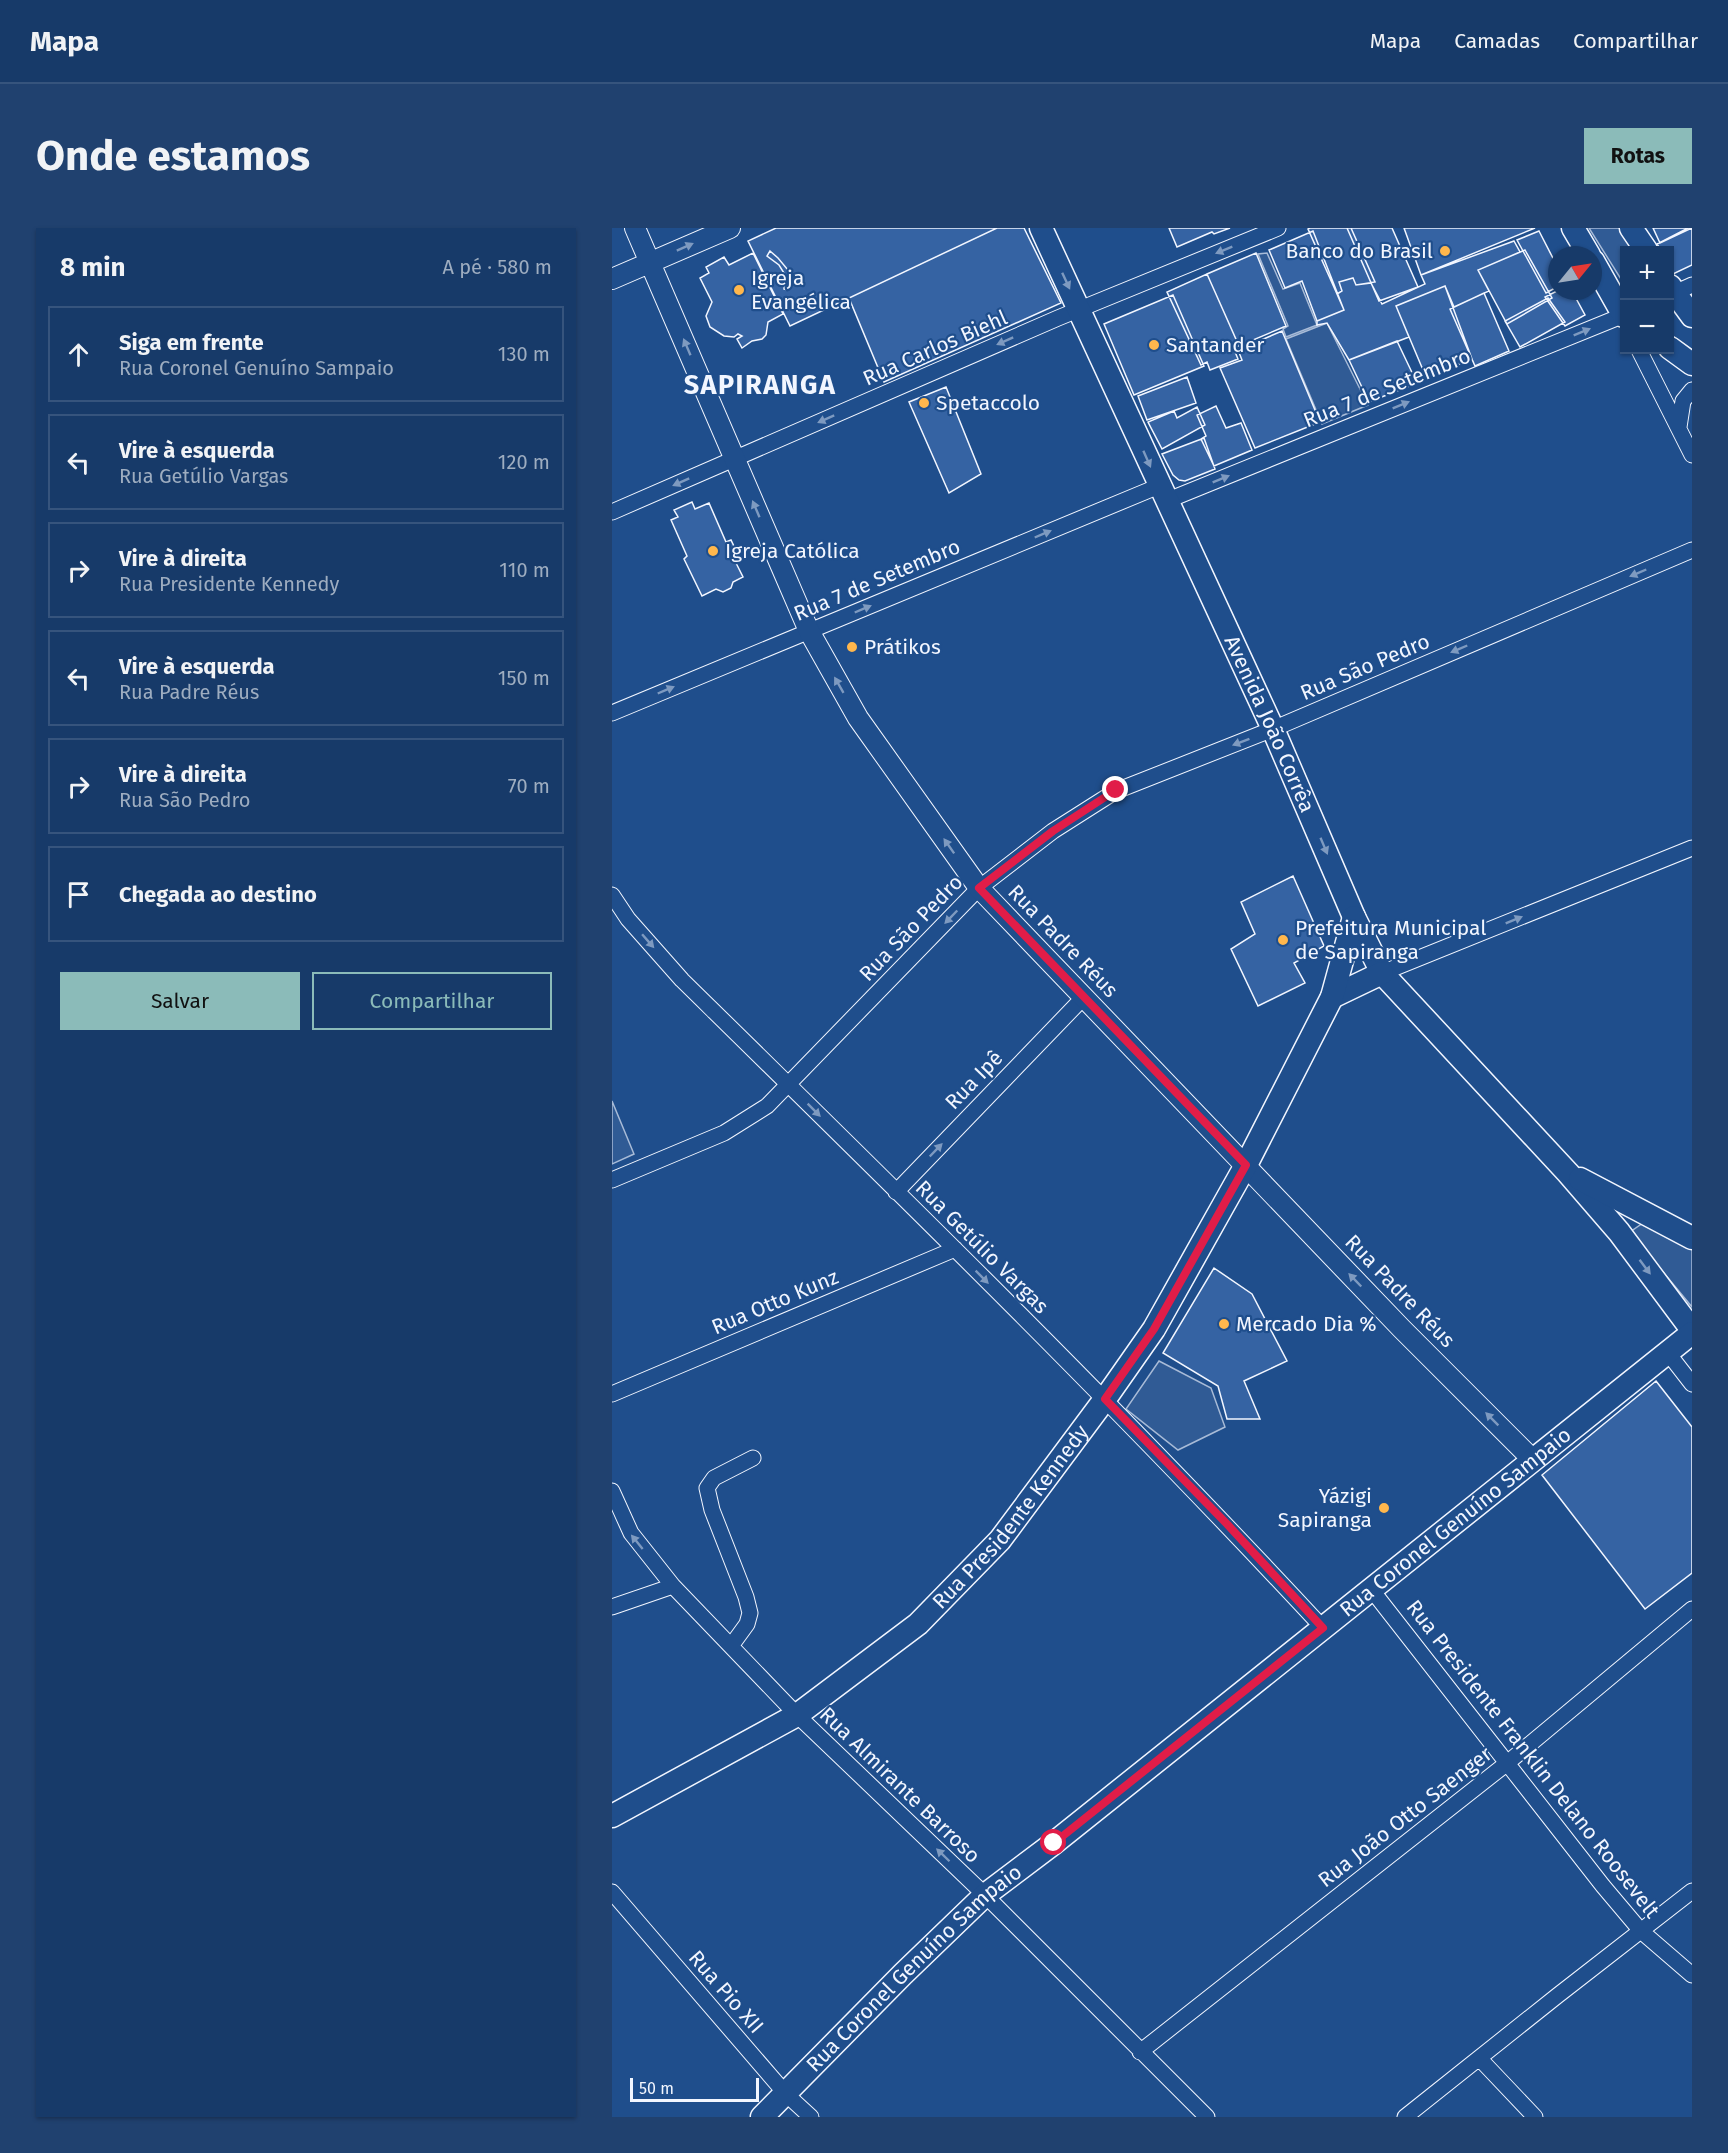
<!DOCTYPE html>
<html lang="pt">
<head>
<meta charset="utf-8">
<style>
  body { margin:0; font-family:"Fira Sans",sans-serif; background:#20416f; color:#f1f3f6 }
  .controls { position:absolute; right:18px; top:18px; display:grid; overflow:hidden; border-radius:0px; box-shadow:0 2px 4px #0004 }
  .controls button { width:54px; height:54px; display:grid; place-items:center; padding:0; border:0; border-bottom:2px solid #36547d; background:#173a69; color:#f1f3f6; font:30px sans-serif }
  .compass { position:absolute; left:936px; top:18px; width:54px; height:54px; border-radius:50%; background:#173a69; box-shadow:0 2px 4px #0004; rotate:60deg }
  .scale { position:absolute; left:18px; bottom:15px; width:129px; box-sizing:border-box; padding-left:6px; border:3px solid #f2f6ff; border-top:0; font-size:16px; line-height:21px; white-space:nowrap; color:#f2f6ff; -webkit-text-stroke:4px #1f4e8c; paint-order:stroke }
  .stop { position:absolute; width:18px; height:18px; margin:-14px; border:4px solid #e11d48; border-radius:50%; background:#fff }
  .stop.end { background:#e11d48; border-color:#fff; box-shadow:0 2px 6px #0008 }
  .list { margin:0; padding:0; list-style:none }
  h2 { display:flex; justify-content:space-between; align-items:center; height:78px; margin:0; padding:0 24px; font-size:26px }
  h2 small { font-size:20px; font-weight:400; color:#9eadc0 }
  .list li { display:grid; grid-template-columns:39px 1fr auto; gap:18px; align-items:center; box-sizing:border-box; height:96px; margin:0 12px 12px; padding:0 12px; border:2px solid #36547d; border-radius:0px }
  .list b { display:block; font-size:22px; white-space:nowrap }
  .list p { margin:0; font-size:20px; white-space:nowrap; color:#9eadc0 }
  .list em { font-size:20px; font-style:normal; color:#9eadc0 }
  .actions { display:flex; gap:12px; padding:18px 24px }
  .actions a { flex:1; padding:14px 0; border:2px solid #8bbbb9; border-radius:0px; text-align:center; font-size:21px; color:#8bbbb9 }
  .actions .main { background:#8bbbb9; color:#111 }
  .icon { flex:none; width:33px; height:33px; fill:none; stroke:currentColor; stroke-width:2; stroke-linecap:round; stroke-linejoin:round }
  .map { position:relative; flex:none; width:1080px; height:1889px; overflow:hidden; border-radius:0px }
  header { display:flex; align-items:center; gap:36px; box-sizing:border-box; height:84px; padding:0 30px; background:#173a69; border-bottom:2px solid #36547d }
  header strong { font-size:28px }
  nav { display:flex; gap:33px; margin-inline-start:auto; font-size:21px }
  .intro { display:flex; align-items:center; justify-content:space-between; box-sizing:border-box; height:144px; padding:0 36px }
  h1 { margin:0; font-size:42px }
  .button { padding:15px 27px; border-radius:0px; background:#8bbbb9; color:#111; font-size:21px; font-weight:700 }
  main { display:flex; gap:36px; padding:0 36px }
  aside { flex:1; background:#173a69; border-radius:0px; box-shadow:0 2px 4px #0004 }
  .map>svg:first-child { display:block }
</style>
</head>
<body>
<header>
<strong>Mapa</strong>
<nav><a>Mapa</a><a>Camadas</a><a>Compartilhar</a></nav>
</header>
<div class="intro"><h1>Onde estamos</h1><a class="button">Rotas</a></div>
<main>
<aside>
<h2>8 min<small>A pé · 580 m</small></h2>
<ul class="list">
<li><svg class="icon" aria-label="ahead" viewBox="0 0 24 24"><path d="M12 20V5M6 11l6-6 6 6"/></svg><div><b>Siga em frente</b><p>Rua Coronel Genuíno Sampaio</p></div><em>130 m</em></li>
<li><svg class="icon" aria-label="left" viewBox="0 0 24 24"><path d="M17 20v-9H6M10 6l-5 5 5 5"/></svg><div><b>Vire à esquerda</b><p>Rua Getúlio Vargas</p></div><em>120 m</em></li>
<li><svg class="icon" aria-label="right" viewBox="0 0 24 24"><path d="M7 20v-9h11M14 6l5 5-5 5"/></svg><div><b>Vire à direita</b><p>Rua Presidente Kennedy</p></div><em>110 m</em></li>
<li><svg class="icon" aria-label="left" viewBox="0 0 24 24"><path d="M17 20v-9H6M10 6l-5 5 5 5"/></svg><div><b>Vire à esquerda</b><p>Rua Padre Réus</p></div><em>150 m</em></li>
<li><svg class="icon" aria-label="right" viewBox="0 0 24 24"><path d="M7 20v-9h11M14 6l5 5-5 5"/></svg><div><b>Vire à direita</b><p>Rua São Pedro</p></div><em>70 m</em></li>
<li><svg class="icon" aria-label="arrive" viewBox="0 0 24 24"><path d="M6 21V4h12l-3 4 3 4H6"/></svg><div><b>Chegada ao destino</b></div></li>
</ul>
<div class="actions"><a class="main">Salvar</a><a>Compartilhar</a></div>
</aside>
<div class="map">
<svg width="1080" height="1889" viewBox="0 0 1080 1889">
  <rect width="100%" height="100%" fill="#1f4e8c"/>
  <path fill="#305b95" stroke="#a8bbd7" stroke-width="1.5" d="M977,0H1013L1027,22H1012V56Z
    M655,25L671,61L688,55L705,97L674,109L671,101L676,98L646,26Z
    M715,95L756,177L710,196L674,111Z
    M0,873L22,926L0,936Z
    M1031,995L1080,1020V1079L1018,1004Z
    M547,1133L599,1160L613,1199L566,1222L514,1181Z"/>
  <path fill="#3563a3" stroke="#f2f6ff" stroke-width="1.5" d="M164,0H385L178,98L136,13Z
    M385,0H412L449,75L272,154L237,70Z
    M557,0H618L602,6L600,4L565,19Z
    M698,0H739L763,54L744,57L741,50L727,54L730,63L725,66L696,1Z
    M735,0H780L806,59L767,73Z
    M792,0H923L809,47Z
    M1041,0H1080L1048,15Z
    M1076,0H1080V37L1061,46L1058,39V22H1049L1045,16Z
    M701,3L732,82L705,93L690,53L673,60L657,22Z
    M927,3L945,38V59L934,65L905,12Z
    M902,13L908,24L866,42L877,63L842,79L833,58L784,78L797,109L737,132L715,95L705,97V93L732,82L725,66L730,63L727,54L741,50L744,57L759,55L770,76L813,56L809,47Z
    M913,22L940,70L895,96L866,42Z
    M158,23L166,30L176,42L178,49L176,62L172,61L174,50L172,45L167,37L155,28Z
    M141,25L171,86L156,94L154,107L150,111L140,113L130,120L125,111L130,108L126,106L122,109L112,108L98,99L94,88L100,74L88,50L97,45L94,39L112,29L117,37Z
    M644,25L674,98L627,118L595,46Z
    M595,46L627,118L621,119L626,131L598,142L595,134L589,137L555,64Z
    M833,58L860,131L814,149L784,78Z
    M945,63H960L973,87L953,98L933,69Z
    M872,65L897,123L863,138L838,81Z
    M561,67L592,138L522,167L492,96Z
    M936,70L953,94L908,119L893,93Z
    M670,103L708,194L643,220L608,140L630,132L626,122Z
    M785,113L805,155L757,174L737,132Z
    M575,149L584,175L535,192L526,168Z
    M334,159L369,246L337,265L297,174Z
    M604,178L614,200L629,195L640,222L602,238L589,211L594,208L585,187Z
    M585,179L593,197L550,221L536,194L562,183L565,190Z
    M592,210L603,241L573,253L567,252L561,247L550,226Z
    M80,274L83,281L97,275L114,314L119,312L129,333L124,335L131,349L121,354L119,360L111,364L104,361L90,368L72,331L75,328L59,292L66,289L62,282Z
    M681,648L712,718L682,735L693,755L646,778L619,721L643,706L629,674Z
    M602,1040L640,1066L675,1133L632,1153L648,1191H615L606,1158L551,1125Z
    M1044,1153L1080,1199V1345L1033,1381L930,1247Z"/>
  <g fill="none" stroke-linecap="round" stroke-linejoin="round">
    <g stroke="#f2f6ff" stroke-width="17">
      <path id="minor" d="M1058,67L1080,57
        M1027,122L1080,227
        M1067,199L1071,173L1080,162
        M554,273L1012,87
        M0,284L446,90L666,0
        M0,485L547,258
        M0,667L16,691L70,752C287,965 504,1177 711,1400
        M770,745L1080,620
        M0,952L112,905L155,878L367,660L441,603L504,563L661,501L1080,322
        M284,964L471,770
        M1056,1125L1080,1156
        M0,1166L343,1021
        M0,1263L19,1305L61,1358L185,1487L373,1667L595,1889
        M759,1361L991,1658L1029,1703L1080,1747
        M0,1379L61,1358
        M119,1418L135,1396L138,1385L134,1369L100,1282L95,1260L102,1250L141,1230
        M0,1664L174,1866L199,1889
        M528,1824L894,1536L1080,1381
        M868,1831L923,1889
        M793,1889L945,1768L1080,1663"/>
    </g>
    <g stroke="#f2f6ff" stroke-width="22">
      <path id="tertiary" d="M23,0L197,403L246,490L367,660L790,1101L921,1232
        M0,51L118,0"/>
    </g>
    <g stroke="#f2f6ff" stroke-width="25">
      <g id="secondary">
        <path id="s1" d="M429,0L661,501L742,689L770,745L956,945L1007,1004L1080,1102"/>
        <path d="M961,0L977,27"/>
        <path d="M1019,0L1034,22"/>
        <path d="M981,33L1012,88"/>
        <path d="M1058,58L1080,88"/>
        <path d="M1058,120L1080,136"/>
        <path d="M720,769L770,745"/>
        <path d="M968,951L1080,1010"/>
        <path id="s2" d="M0,1588L185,1487L306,1396L388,1312L493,1171L542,1101L634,937L720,769L742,689"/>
        <path id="s3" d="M150,1889L291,1746L373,1667L442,1615L1080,1105"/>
      </g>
    </g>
    <use href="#minor" stroke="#1f4e8c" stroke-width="15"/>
    <use href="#tertiary" stroke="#1f4e8c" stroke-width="20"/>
    <use href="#secondary" stroke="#1f4e8c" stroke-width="22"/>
  </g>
  <defs><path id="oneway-solid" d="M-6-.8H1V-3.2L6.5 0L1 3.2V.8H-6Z" transform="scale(1.5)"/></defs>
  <g fill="#7e9ac0">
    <use href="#oneway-solid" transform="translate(73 19) rotate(-24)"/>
    <use href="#oneway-solid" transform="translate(612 22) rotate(158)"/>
    <use href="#oneway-solid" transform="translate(454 53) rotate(65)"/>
    <use href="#oneway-solid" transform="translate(970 104) rotate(-22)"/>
    <use href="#oneway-solid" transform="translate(393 113) rotate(156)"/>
    <use href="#oneway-solid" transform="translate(75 119) rotate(-113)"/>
    <use href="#oneway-solid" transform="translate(789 177) rotate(-22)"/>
    <use href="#oneway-solid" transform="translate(214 191) rotate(156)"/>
    <use href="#oneway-solid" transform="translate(535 231) rotate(66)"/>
    <use href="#oneway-solid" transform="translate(609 251) rotate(-22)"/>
    <use href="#oneway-solid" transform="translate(69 254) rotate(156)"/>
    <use href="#oneway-solid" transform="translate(144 281) rotate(-113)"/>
    <use href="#oneway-solid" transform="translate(431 306) rotate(-23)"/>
    <use href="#oneway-solid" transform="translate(1026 345) rotate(157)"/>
    <use href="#oneway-solid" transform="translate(251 381) rotate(-23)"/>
    <use href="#oneway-solid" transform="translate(847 421) rotate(157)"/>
    <use href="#oneway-solid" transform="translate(227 457) rotate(-120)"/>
    <use href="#oneway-solid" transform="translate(54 462) rotate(-23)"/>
    <use href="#oneway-solid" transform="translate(629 514) rotate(159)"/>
    <use href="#oneway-solid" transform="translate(337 618) rotate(-125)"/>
    <use href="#oneway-solid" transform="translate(712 618) rotate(67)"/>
    <use href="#oneway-solid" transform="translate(339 689) rotate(134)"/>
    <use href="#oneway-solid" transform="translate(902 692) rotate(-22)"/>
    <use href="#oneway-solid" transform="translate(36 713) rotate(49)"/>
    <use href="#oneway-solid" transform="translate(202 882) rotate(45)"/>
    <use href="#oneway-solid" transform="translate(324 922) rotate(-46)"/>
    <use href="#oneway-solid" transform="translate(1033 1039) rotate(53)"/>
    <use href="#oneway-solid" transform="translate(370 1049) rotate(45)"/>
    <use href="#oneway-solid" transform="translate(743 1052) rotate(-134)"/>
    <use href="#oneway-solid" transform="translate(880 1191) rotate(-135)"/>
    <use href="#oneway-solid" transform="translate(25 1314) rotate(-129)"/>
    <use href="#oneway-solid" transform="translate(331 1627) rotate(-136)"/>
  </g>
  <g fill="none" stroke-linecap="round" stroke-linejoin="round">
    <path stroke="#e11d48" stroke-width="8" d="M442,1615L711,1400L615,1296L493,1171L542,1101L634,937L367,660L441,603L504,562"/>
  </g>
  <g fill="#ffb74d" stroke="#1f4e8c" stroke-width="2">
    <circle cx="833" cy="23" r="6"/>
    <circle cx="127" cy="62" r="6"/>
    <circle cx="542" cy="117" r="6"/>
    <circle cx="312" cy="175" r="6"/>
    <circle cx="101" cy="323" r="6"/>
    <circle cx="240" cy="419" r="6"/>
    <circle cx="671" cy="712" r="6"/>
    <circle cx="612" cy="1096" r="6"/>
    <circle cx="772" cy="1280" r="6"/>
  </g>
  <g text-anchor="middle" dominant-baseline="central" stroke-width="4.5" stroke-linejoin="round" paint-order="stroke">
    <g font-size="21" fill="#f2f6ff" stroke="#1f4e8c" text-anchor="start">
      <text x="821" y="23" text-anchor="end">Banco do Brasil</text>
      <text x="139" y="50">Igreja<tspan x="139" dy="24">Evangélica</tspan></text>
      <text x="554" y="117">Santander</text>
      <text x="324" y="175">Spetaccolo</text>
      <text x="113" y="323">Igreja Católica</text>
      <text x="252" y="419">Prátikos</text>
      <text x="683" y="700">Prefeitura Municipal<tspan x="683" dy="24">de Sapiranga</tspan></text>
      <text x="624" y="1096">Mercado Dia %</text>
      <text x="760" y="1268" text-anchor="end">Yázigi<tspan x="760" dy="24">Sapiranga</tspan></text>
    </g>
    <g font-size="21" fill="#f2f6ff" stroke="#1f4e8c">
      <text transform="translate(323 120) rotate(-24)">Rua Carlos Biehl</text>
      <text transform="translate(775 160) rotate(-22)">Rua 7 de Setembro</text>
      <text transform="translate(265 352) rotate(-23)">Rua 7 de Setembro</text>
      <text transform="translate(753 439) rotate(-23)">Rua São Pedro</text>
      <text stroke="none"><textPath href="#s1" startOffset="546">Avenida João Corrêa</textPath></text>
      <text transform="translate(299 700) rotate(-46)">Rua São Pedro</text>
      <text transform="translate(451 713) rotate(46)">Rua Padre Réus</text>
      <text transform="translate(362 852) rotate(-46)">Rua Ipê</text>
      <text transform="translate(370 1019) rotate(45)">Rua Getúlio Vargas</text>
      <text transform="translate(788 1063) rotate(46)">Rua Padre Réus</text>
      <text transform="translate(163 1074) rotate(-23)">Rua Otto Kunz</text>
      <text stroke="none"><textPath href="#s2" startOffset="504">Rua Presidente Kennedy</textPath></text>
      <text stroke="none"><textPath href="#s3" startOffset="915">Rua Coronel Genuíno Sampaio</textPath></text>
      <text transform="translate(921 1531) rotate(52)">Rua Presidente Franklin Delano Roosevelt</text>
      <text transform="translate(288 1557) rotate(44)">Rua Almirante Barroso</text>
      <text transform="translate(793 1589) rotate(-38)">Rua João Otto Saenger</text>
      <text stroke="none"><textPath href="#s3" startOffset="213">Rua Coronel Genuíno Sampaio</textPath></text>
      <text transform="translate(114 1764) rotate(49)">Rua Pio XII</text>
    </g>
    <g font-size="27" font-weight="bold" letter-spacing="1.5" fill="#f2f6ff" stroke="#1f4e8c">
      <text x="148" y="157">SAPIRANGA</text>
    </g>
  </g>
</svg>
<div class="controls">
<button>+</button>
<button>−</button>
</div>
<svg class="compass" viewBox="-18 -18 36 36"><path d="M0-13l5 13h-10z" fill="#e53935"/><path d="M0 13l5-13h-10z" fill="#9eadc0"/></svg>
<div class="scale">50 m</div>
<div class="stop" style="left:442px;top:1615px"></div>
<div class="stop end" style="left:504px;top:562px"></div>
</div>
</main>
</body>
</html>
